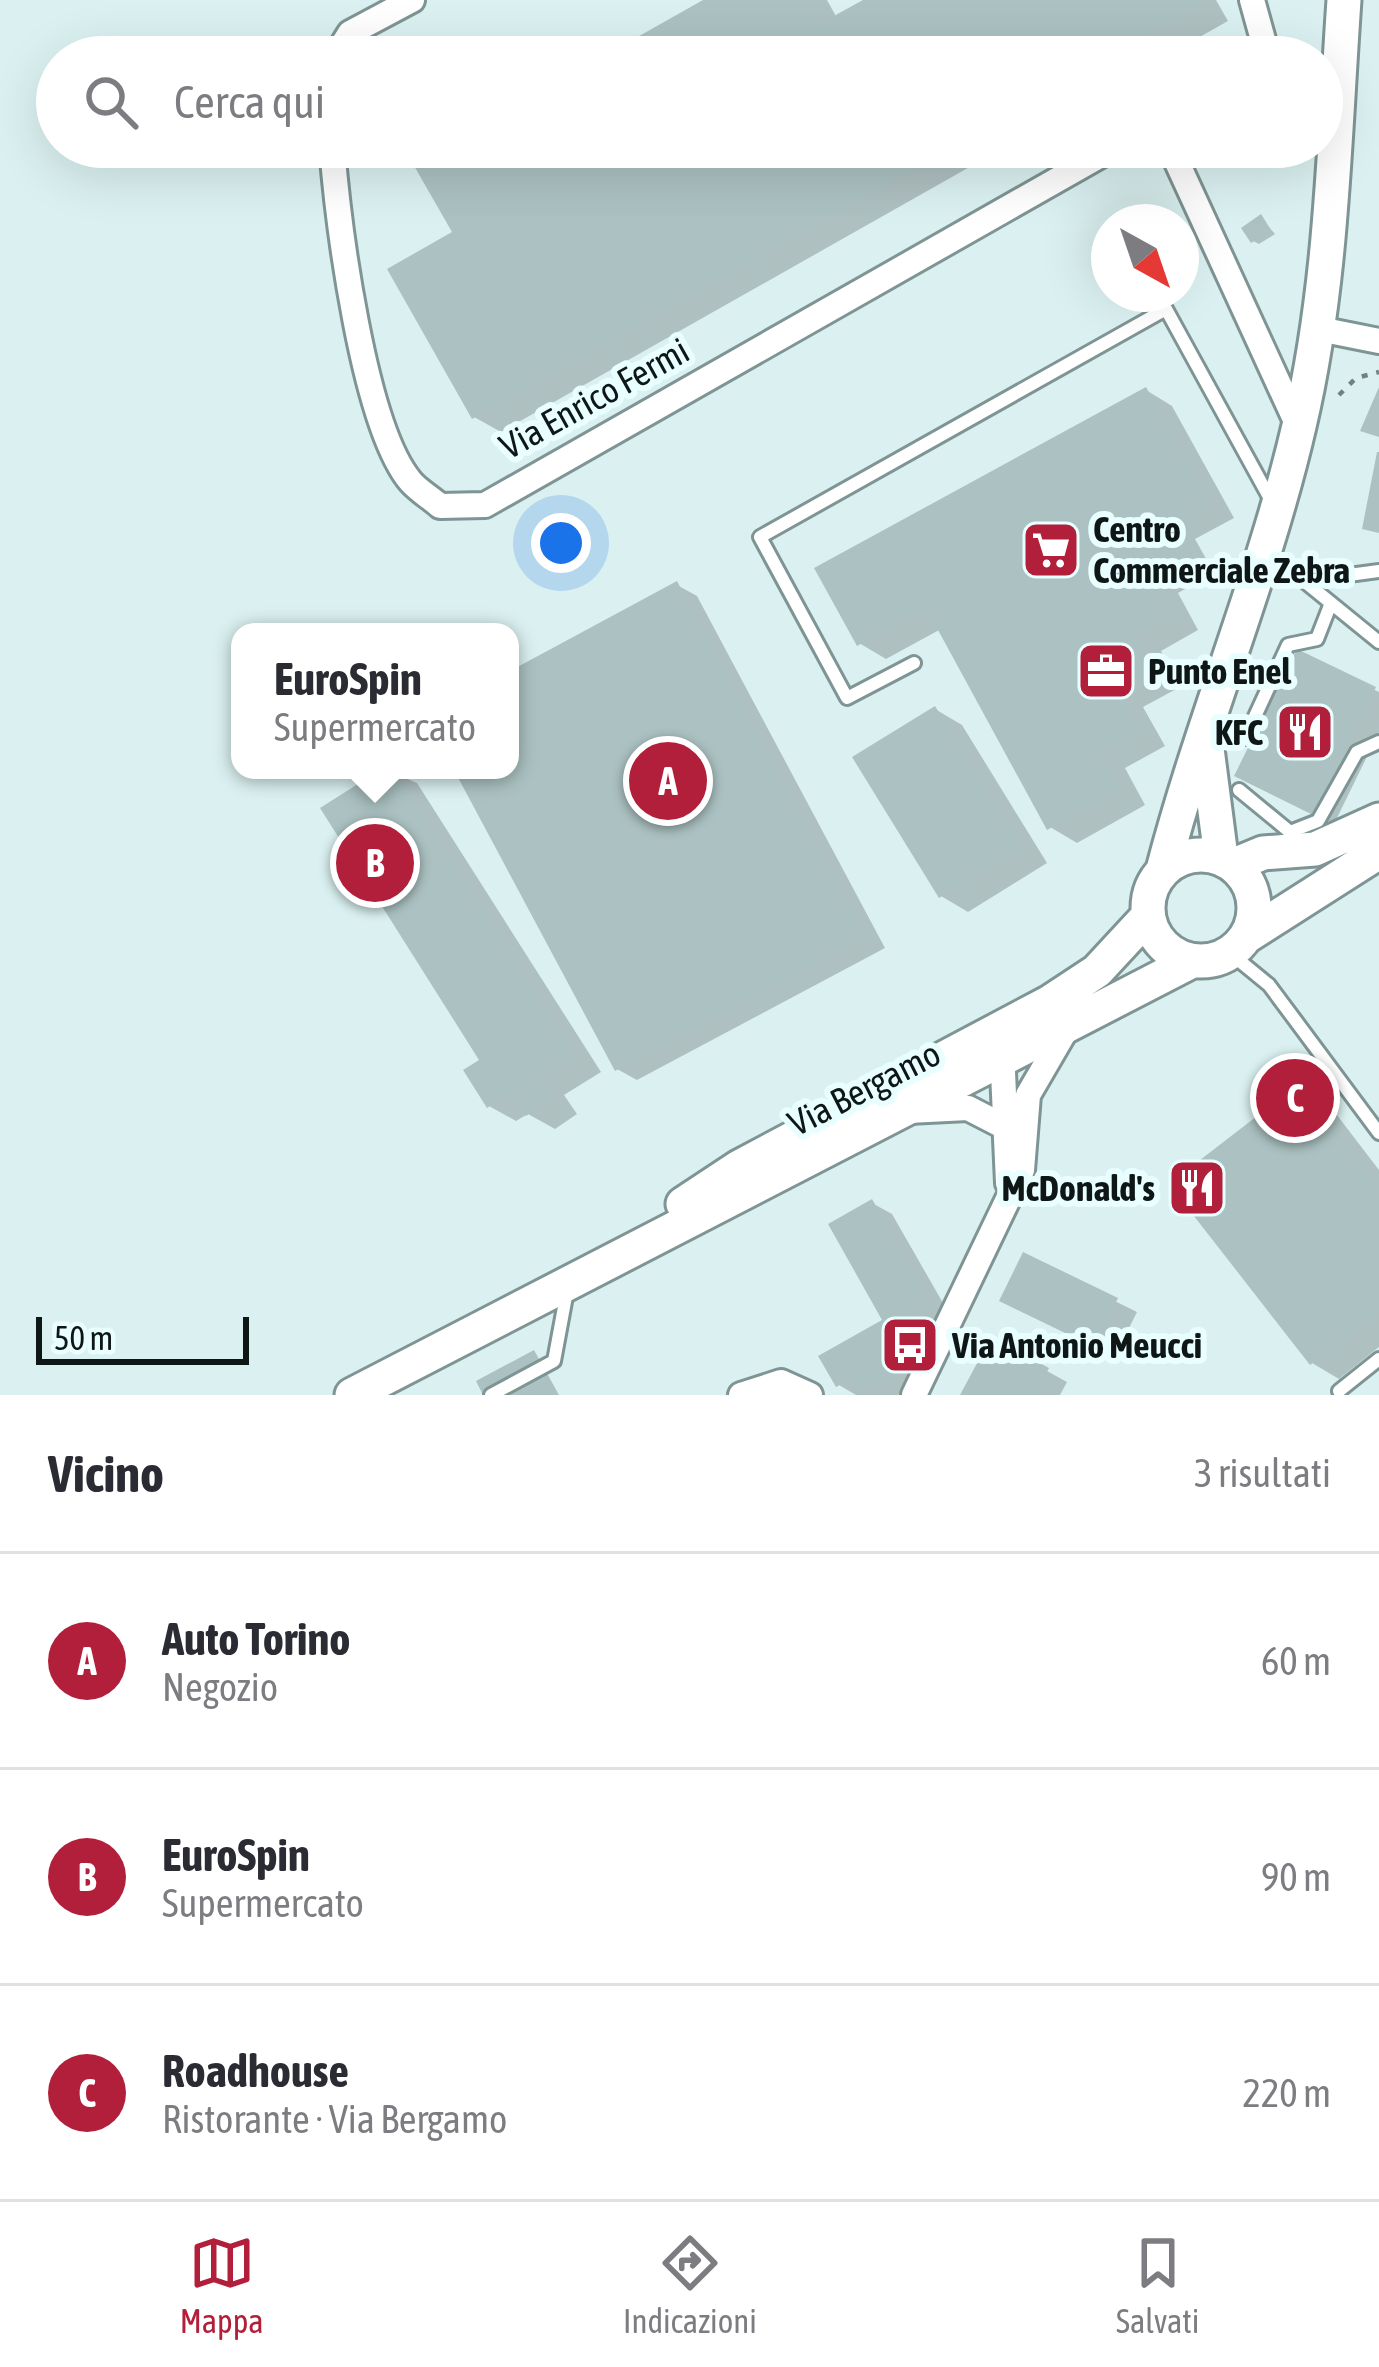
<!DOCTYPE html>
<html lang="it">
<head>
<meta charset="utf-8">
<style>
  body { margin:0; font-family:"Asap Condensed",sans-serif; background:#f2f2f3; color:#2b2b33 }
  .compass { position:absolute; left:1091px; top:204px; width:108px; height:108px; border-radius:50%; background:#fff; box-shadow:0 12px 48px #0002; rotate:140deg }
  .scale { position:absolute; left:36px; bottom:30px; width:213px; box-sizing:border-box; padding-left:12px; border:6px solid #0e1616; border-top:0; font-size:33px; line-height:42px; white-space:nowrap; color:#0e1616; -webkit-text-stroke:9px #e8feff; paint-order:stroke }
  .you { position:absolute; left:561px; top:543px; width:42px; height:42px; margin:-30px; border:9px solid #fff; border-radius:50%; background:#1a73e8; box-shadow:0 0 0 18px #1a73e833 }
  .badge { display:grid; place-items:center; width:78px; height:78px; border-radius:50%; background:#b21f3b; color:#fff; font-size:39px; font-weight:700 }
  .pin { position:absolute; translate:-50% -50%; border:6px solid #fff; box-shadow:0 3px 12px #0006 }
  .popup { position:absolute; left:231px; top:623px; width:288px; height:156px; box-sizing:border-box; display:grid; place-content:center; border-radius:24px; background:#fff; filter:drop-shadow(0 3px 9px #0005); font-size:39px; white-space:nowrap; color:#7c7c81 }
  .popup b { font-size:45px; color:#2b2b33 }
  .popup::after { content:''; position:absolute; left:50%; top:100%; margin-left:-24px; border:24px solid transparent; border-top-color:#fff }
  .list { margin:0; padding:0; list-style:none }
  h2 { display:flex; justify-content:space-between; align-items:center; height:156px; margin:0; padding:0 48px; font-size:51px }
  h2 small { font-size:39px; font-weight:400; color:#7c7c81 }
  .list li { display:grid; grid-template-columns:78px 1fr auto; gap:36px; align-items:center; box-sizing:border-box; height:216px; padding:0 48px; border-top:3px solid #e1e1e2 }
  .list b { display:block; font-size:45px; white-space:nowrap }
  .list p { margin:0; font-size:39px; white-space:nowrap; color:#7c7c81 }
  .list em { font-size:39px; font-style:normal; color:#7c7c81 }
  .icon { flex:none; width:66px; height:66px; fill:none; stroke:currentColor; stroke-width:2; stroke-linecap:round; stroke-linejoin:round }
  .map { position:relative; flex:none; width:1379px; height:1395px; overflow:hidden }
  .search { position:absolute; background:#fff; box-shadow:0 12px 48px #0002; left:36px; right:36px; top:36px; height:132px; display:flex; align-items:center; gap:30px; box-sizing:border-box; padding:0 42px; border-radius:66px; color:#7c7c81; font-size:45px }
  .sheet { height:804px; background:#fff }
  nav { display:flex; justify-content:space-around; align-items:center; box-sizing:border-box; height:168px; border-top:3px solid #e1e1e2; background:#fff; font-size:33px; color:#7c7c81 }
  nav a { display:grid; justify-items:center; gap:6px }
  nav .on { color:#b21f3b }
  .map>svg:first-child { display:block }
</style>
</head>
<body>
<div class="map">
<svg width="1379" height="1395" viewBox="0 0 1379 1395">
  <rect width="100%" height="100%" fill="#dbf1f1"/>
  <path fill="#0003" d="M709,0H827L837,18L869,0H1216L1228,21L1164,57H608Z
    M449,147H1005L501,432L474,417Z
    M1261,218L1275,234L1259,244L1253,241Z
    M1146,390L1172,406L1234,518L1195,539L1214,573L1178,593L1198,630L1161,651L1180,687L1143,707L1165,746L1125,768L1145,805L1077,843L1050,827L941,629L886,659L859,643Z
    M677,585L697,596L885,948L637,1080L617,1069L458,770H510V674Z
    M1298,653L1379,692V732L1334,824L1258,787Z
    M935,709L962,725L1047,863L968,912L941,896Z
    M386,770L417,783L601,1072L564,1095L577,1114L555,1129L528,1114L516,1121L489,1106L483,1061Z
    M1300,1086L1327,1102L1379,1170V1347L1339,1379L1312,1363Z
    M872,1203L892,1214L951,1317L907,1342L927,1379L898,1395H856L839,1385L886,1321Z
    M1024,1256L1137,1312L1115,1356L1023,1311Z
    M992,1341L1067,1382L1060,1395H964Z"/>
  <path fill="#acc2c2" d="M703,0H811L823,22L863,0H1200L1203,5L1112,57H602Z
    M443,147H953L472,419L387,269L452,232L413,164Z
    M1261,214L1271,230L1251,243L1241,228Z
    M1146,387L1209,502L1170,523L1189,558L1153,577L1173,614L1136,635L1155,671L1118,691L1140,731L1100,752L1120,789L1047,830L926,608L857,646L814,568Z
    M1379,387V437L1360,431Z
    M1377,452H1379V533L1362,529Z
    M677,581L866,937L615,1071L454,770H510V671Z
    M1297,649L1376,687L1313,815L1234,776Z
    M935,706L1022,847L939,898L852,757Z
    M380,770H394L576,1056L539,1079L552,1098L526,1116L511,1093L487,1108L463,1070L479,1060L320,808Z
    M1300,1083L1379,1186V1312L1310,1365L1169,1184Z
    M872,1199L932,1305L889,1330L909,1367L862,1394L853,1378L836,1387L818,1356L882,1320L828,1224Z
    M1023,1252L1118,1298L1094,1347L999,1301Z
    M991,1337L1049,1368L1035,1395H960Z
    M534,1350L559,1395H483L476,1381Z"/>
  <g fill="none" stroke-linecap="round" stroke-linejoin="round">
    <g stroke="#7f9494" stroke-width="18">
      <path id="lane" d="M1259,567L1304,581L1379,642
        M1304,581L1379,571
        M914,663L847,698L760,537L1166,309L1273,504
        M1245,738L1288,645L1317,639L1331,603
        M1239,790L1290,832L1318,821L1357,752L1379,742
        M1230,953L1269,985L1379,1133
        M1339,1391L1379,1359
        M491,1395L554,1361L567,1291"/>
    </g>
    <g stroke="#7f9494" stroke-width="30">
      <path id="street" d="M1252,0L1265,47L1258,57
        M335,57L350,33L412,0
        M332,147C338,222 363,426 411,482C419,491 431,498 440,506L485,505L1115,147
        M1170,147L1299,428
        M1319,329L1379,341
        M1002,1050L1008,1183
        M908,1111L968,1108L1003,1126
        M741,1395L781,1382L810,1395
        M914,1395L1022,1170L1028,1095L1067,1028"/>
    </g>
    <g stroke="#7f9494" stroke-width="39">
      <path id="secondary" d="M1206,741L1221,857
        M1148 908a53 53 0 1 1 106 0a53 53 0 1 1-106 0Z
        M1234,865L1263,853L1315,849L1379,820
        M1163,870C1202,720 1264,577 1299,426C1332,287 1334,142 1344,0
        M1247,936L1379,852
        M683,1204L739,1167L1050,1002L1097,971L1148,916
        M352,1395L1192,961"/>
    </g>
    <path stroke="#718080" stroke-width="4.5" stroke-dasharray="6 9" stroke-linecap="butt" d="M1339,395L1356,378L1379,372"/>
    <use href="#lane" stroke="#fff" stroke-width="12"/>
    <use href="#street" stroke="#fff" stroke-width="24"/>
    <use href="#secondary" stroke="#fff" stroke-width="33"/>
  </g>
  <defs>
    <g id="supermarket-square" transform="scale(3)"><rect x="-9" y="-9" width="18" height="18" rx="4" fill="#b21f3b" stroke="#e8feff"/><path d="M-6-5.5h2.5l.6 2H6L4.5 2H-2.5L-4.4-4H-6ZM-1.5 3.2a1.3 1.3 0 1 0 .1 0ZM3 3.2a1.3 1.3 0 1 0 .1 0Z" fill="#fff"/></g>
    <g id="office-square" transform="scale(3)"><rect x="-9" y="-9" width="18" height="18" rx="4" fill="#b21f3b" stroke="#e8feff"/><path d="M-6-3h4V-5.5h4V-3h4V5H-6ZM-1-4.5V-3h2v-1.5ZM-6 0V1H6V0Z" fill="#fff"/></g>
    <g id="restaurant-square" transform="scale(3)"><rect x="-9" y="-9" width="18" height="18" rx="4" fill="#b21f3b" stroke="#e8feff"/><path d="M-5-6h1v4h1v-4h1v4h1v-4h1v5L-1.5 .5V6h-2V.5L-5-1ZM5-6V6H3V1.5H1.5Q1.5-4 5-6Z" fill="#fff"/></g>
    <g id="bus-square" transform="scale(3)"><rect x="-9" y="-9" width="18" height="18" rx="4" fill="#b21f3b" stroke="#e8feff"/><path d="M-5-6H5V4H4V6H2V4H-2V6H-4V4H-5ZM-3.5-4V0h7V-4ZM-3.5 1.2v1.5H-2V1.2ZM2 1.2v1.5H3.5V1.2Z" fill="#fff"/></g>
  </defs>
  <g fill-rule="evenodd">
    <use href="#supermarket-square" x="1051" y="550"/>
    <use href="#office-square" x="1106" y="671"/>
    <use href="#restaurant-square" x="1305" y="732"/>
    <use href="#restaurant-square" x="1197" y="1188"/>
    <use href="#bus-square" x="910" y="1345"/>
  </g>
  <g text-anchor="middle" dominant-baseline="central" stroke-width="12" stroke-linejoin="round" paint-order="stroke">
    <g font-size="36" fill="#0e1616" stroke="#e8feff">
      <text transform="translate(594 398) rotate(-29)">Via Enrico Fermi</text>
      <text transform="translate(864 1088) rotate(-27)">Via Bergamo</text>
    </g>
    <g font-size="36" font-weight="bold" fill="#0e1616" stroke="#e8feff" text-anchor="start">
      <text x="1093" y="529">Centro<tspan x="1093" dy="41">Commerciale Zebra</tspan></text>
      <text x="1148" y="671">Punto Enel</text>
      <text x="1263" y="732" text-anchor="end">KFC</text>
      <text x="1155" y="1188" text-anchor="end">McDonald's</text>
      <text x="952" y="1345">Via Antonio Meucci</text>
    </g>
  </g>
</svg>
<svg class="compass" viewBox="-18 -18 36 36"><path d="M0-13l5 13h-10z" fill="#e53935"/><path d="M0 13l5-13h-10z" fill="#7c7c81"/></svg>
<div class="scale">50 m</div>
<div class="you"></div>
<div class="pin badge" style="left:668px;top:781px">A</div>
<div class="pin badge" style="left:375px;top:863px">B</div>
<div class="popup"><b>EuroSpin</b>Supermercato</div>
<div class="pin badge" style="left:1295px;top:1098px">C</div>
<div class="search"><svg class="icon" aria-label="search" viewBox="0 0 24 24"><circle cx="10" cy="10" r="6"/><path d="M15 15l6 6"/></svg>Cerca qui</div>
</div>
<section class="sheet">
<h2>Vicino<small>3 risultati</small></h2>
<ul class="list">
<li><span class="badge">A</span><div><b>Auto Torino</b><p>Negozio</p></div><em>60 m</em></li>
<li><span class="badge">B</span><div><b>EuroSpin</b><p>Supermercato</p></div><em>90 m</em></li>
<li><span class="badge">C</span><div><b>Roadhouse</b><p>Ristorante · Via Bergamo</p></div><em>220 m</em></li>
</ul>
</section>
<nav>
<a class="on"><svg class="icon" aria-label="map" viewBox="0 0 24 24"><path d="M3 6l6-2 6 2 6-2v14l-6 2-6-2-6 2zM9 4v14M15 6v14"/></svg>Mappa</a>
<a><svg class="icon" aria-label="directions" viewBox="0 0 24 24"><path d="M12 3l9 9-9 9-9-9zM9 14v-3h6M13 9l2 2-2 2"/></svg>Indicazioni</a>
<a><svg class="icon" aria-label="saved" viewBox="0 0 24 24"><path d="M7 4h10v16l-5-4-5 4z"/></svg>Salvati</a>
</nav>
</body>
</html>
